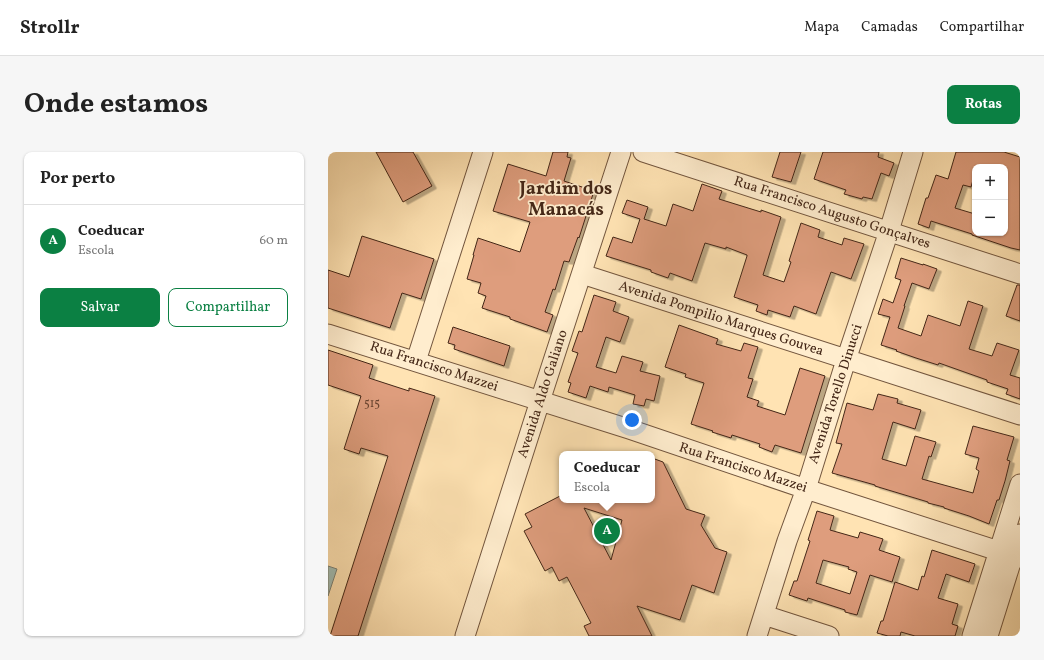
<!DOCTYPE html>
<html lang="pt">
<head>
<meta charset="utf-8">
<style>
  body { margin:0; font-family:Vollkorn,serif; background:#f6f6f6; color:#222 }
  .controls { position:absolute; right:12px; top:12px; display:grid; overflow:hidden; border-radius:8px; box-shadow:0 1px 3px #0004 }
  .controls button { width:36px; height:36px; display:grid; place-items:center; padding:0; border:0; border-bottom:1px solid #e0e0e0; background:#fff; color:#222; font:20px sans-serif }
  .you { position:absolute; left:304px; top:268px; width:14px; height:14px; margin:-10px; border:3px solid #fff; border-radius:50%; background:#1a73e8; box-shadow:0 0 0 6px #1a73e833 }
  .badge { display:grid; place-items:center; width:26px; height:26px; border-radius:50%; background:#0b8043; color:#fff; font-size:13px; font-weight:700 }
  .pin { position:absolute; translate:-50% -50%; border:2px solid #fff; box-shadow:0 1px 4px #0006 }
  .popup { position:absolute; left:231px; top:299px; width:96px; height:52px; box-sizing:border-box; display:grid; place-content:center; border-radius:8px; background:#fff; filter:drop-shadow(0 1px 3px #0005); font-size:13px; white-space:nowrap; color:#767676 }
  .popup b { font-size:15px; color:#222 }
  .popup::after { content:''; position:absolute; left:50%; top:100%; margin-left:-8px; border:8px solid transparent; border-top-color:#fff }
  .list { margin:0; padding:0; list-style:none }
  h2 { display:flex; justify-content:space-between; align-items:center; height:52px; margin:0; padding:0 16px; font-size:17px }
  h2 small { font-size:13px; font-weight:400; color:#767676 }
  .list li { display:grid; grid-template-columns:26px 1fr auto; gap:12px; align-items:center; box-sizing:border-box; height:72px; padding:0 16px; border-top:1px solid #e0e0e0 }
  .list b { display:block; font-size:15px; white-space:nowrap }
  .list p { margin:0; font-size:13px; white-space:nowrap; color:#767676 }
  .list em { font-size:13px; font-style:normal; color:#767676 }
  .actions { display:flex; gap:8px; padding:12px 16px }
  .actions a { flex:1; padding:9px 0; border:1px solid #0b8043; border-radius:8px; text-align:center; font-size:14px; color:#0b8043 }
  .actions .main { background:#0b8043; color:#fff }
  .map { position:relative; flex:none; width:692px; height:484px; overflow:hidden; border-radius:8px }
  header { display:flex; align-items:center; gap:24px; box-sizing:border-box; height:56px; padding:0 20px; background:#fff; border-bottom:1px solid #e0e0e0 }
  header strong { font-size:19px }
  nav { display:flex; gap:22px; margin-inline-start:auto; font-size:14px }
  .intro { display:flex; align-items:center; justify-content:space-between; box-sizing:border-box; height:96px; padding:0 24px }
  h1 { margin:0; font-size:28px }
  .button { padding:10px 18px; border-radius:8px; background:#0b8043; color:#fff; font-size:14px; font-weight:700 }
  main { display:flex; gap:24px; padding:0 24px }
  aside { flex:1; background:#fff; border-radius:8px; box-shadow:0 1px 3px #0004 }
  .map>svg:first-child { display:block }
</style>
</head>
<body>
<header>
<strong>Strollr</strong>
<nav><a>Mapa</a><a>Camadas</a><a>Compartilhar</a></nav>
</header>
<div class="intro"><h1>Onde estamos</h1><a class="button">Rotas</a></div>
<main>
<aside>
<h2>Por perto<small></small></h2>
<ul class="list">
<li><span class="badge">A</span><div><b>Coeducar</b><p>Escola</p></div><em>60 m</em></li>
</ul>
<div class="actions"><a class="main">Salvar</a><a>Compartilhar</a></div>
</aside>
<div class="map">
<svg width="692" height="484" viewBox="0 0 692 484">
  <defs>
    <filter id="shadow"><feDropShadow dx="4.5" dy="2.5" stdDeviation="0" flood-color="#0004"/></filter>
  </defs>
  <rect width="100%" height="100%" fill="#ffe3b3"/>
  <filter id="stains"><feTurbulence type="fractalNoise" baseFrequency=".005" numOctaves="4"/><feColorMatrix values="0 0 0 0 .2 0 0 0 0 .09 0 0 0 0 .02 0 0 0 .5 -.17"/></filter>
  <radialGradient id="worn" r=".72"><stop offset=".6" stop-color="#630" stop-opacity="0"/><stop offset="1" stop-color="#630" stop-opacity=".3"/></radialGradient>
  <path fill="#a2bdb4" stroke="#7c8175" d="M0,414L9,417L0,444Z"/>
  <path fill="#de9d7d" stroke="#442717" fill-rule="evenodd" filter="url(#shadow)" d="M48,0H85L104,34L75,50Z
    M225,0H240L239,5L243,6L236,29L266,39L251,86L250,85L241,110L236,109L227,138L225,137L217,160L225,163L219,180L205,175L182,167V165L154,156L158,144L150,141L153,131L139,127L146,103H145L150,86L192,100L202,70L165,59L180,12L218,24Z
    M452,0H473L463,30L444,25Z
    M495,0H551L550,5L566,11L561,24L553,21L544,47L535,45L534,47L516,42L518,38L486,27Z
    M628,0H676L692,5V98L683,96L644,83V82L603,69L601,76L590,72L598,46H600L608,23L620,27ZM647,15H677V81H647V62L627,56L635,33L643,35L647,21Z
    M374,32L394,39L391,47L433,60V58L453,65L435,123L456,130L463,110L461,109L473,71L492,78L490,85L514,93L516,86L536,92L523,127L503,120L488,162L466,154L462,165L440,158L439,163L428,159L430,153L406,145L419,104V103L398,95V97L377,91L364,129L342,121L340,126L323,120V118L278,104L285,85L304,91L312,67L294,61L299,48L320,55L316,67L338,74L345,52L365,59Z
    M34,84L106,107L93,147L74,141L62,176L0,156V118L21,125Z
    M573,106L595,113V112L609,117L601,137L584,131L576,154H577L570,176L593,184L600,163L632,174L640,149L655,154L641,197L664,204L669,191L691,198L682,223L692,226V247L678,242L680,237L659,230V228L611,211L610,213L588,206L568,199L569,198L553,193L562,165L550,162L555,147L565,151L573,128L567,126Z
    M689,133H692V169L678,164Z
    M266,143L288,150L285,159L301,165L292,190L278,185L268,215L288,221L294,204L315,210L312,219L332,224L326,249L318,247L316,254L305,252L307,243L281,235L280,240L262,234L258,246L240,240L243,231L240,230L250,201L244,199L251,179L254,180Z
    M351,173L390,187L388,192L413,199L416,191L430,195L420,226L425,227L419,245L431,249L429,254L457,263L472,216L497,224L473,301L447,293L444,300L431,295L432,292L404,283L403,286L384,280L385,279L363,272L376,231L357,225L358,222L337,215Z
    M125,175L182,194L176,214L126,197L127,193L120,191Z
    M0,198L45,213L41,226L81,239V236L107,244L30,484H2L60,304L33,296L31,302L16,297L33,244L0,233Z
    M550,242L570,247L569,251L593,258L587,277L565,270L554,307L578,314L587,284L608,290L603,305L601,304L594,327L645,341L651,319L648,317L651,306L637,302L645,274L686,285L679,308L682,309L677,329L671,348H669L661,372L641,364L616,356V355L600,351V350L547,334V333L504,321L514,292L508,291L519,251L545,258Z
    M324,306L335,310L358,357L377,363L373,373L387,396L399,400L386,441L364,433L352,468L309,454L324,484H261L256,474L263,471L239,425L231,429L224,415L217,419L196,379L204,375L197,362L234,343V348H324ZM256,356L294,368L283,408Z
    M489,359L506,364L502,378L530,386L532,380L555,387L551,398L572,405L564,430L542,423L529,463L517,460V458L480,446L479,449L461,443L466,429H469L482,389L480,388ZM495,408L521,415L520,417L529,420L522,442L488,431Z
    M604,398L647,412L641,430L618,422L610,446L630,452L624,472L630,474L627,484H587L573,480L572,484H560L549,481L553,469H555L567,430L590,438L594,424L596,425Z"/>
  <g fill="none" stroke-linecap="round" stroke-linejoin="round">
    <g stroke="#73563e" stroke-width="21">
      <path id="minor" d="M315,0L692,122
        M254,122L692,263
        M0,182L301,277L478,337L692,406
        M88,209L155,0
        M436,463L501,484
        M137,484L212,249L293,0
        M429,484L459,389L478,337L518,208L561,79L585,0
        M644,484L692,332
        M660,484L692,382"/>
    </g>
    <use href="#minor" stroke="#ffedce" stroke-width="19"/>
  </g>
  <g text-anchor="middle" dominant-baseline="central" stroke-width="3.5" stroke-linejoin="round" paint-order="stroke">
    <g font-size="12" fill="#6a4430">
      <text x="44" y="252">515</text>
    </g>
    <g font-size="14" fill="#442717" stroke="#ffedce">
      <text transform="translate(504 61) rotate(18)">Rua Francisco Augusto Gonçalves</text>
      <text transform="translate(393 167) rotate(18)">Avenida Pompilio Marques Gouvea</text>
      <text transform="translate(106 215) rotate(18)">Rua Francisco Mazzei</text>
      <text transform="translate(215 242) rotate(-72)">Avenida Aldo Galiano</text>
      <text transform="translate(508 242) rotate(-72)">Avenida Torello Dinucci</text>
      <text transform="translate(415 316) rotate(18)">Rua Francisco Mazzei</text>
    </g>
    <g font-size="18" font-weight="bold" fill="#442717" stroke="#ffedce">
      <text x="238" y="37">Jardim dos<tspan x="238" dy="21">Manacás</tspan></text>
    </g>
  </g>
  <rect width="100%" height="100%" filter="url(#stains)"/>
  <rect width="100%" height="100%" fill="url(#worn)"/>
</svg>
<div class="controls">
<button>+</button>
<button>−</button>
</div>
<div class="you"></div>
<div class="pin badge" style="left:279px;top:379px">A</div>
<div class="popup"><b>Coeducar</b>Escola</div>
</div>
</main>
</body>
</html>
